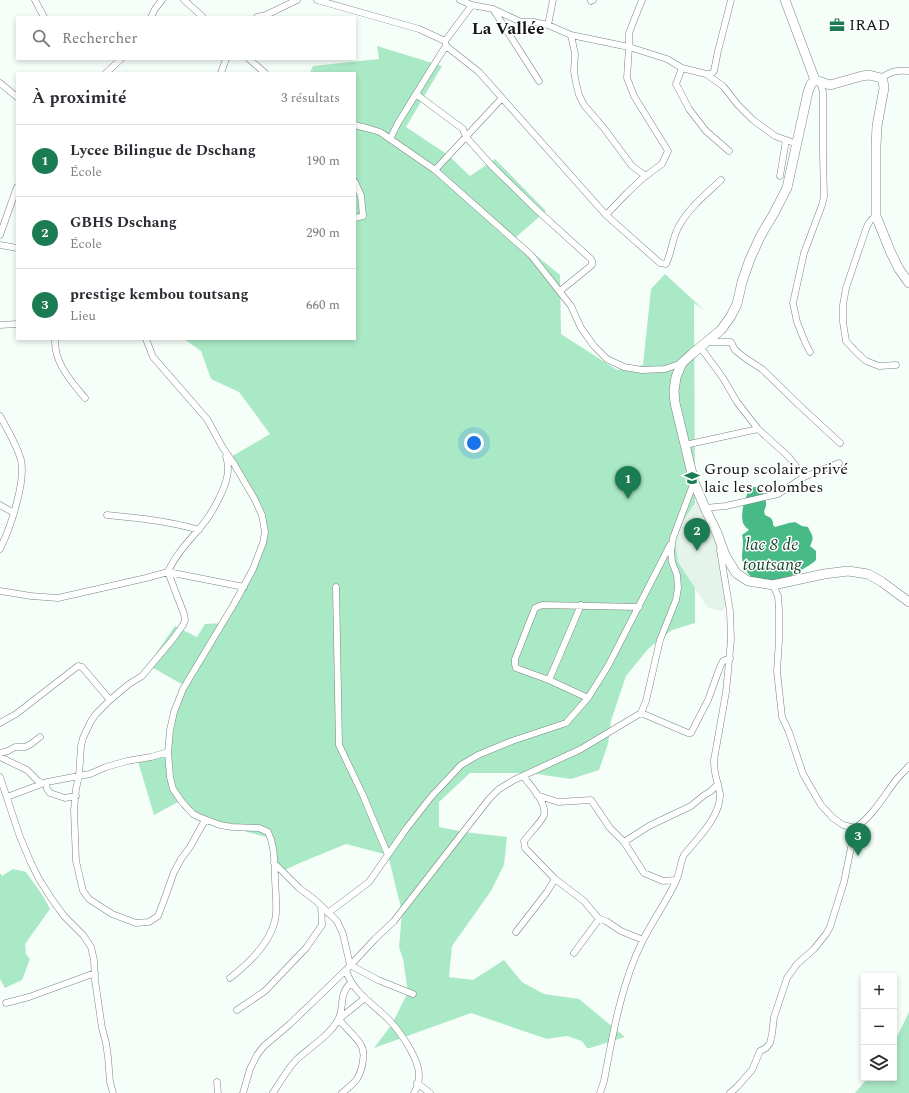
<!DOCTYPE html>
<html lang="fr">
<head>
<meta charset="utf-8">
<style>
  body { margin:0; font-family:Spectral,serif; background:#f7f7f7; color:#2b2b33 }
  .controls { position:absolute; right:12px; bottom:12px; display:grid; overflow:hidden; border-radius:0px; box-shadow:0 2px 6px #0003 }
  .controls button { width:36px; height:36px; display:grid; place-items:center; padding:0; border:0; border-bottom:1px solid #e1e1e2; background:#fff; color:#2b2b33; font:20px sans-serif }
  .you { position:absolute; left:474px; top:443px; width:14px; height:14px; margin:-10px; border:3px solid #fff; border-radius:50%; background:#1a73e8; box-shadow:0 0 0 6px #1a73e833 }
  .badge { display:grid; place-items:center; width:26px; height:26px; border-radius:50%; background:#1b7c54; color:#fff; font-size:13px; font-weight:700 }
  .pin { position:absolute; translate:-50% -33px; filter:drop-shadow(0 1px 2px #0008) }
  .pin::after { content:''; position:absolute; top:21px; width:14px; height:12px; background:inherit; clip-path:polygon(0 0,100% 0,50% 100%) }
  .list { margin:0; padding:0; list-style:none }
  h2 { display:flex; justify-content:space-between; align-items:center; height:52px; margin:0; padding:0 16px; font-size:17px }
  h2 small { font-size:13px; font-weight:400; color:#7c7c81 }
  .list li { display:grid; grid-template-columns:26px 1fr auto; gap:12px; align-items:center; box-sizing:border-box; height:72px; padding:0 16px; border-top:1px solid #e1e1e2 }
  .list b { display:block; font-size:15px; white-space:nowrap }
  .list p { margin:0; font-size:13px; white-space:nowrap; color:#7c7c81 }
  .list em { font-size:13px; font-style:normal; color:#7c7c81 }
  .icon { flex:none; width:22px; height:22px; fill:none; stroke:currentColor; stroke-width:2; stroke-linecap:round; stroke-linejoin:round }
  .map { position:relative; flex:none; width:909px; height:1093px; overflow:hidden }
  .search { position:absolute; background:#fff; box-shadow:0 2px 6px #0003; left:16px; top:16px; width:340px; height:44px; display:flex; align-items:center; gap:10px; box-sizing:border-box; padding:0 14px; border-radius:0px; color:#7c7c81; font-size:15px }
  .panel { position:absolute; background:#fff; box-shadow:0 2px 6px #0003; left:16px; top:72px; width:340px; height:268px; border-radius:0px }
  .map>svg:first-child { display:block }
</style>
</head>
<body>
<div class="map">
<svg width="909" height="1093" viewBox="0 0 909 1093">
  <rect width="100%" height="100%" fill="#f5fef9"/>
  <path fill="#e4f4eb" d="M698,500L716,534L726,607L721,611L708,608L678,562L675,540L682,523L696,502Z"/>
  <path fill="#aae9c6" d="M377,46L442,66L406,127L448,155L470,176L495,159L546,211L515,238L560,275L561,334L617,370L643,365L651,289L665,274L704,310L694,303L695,503L682,523L675,540L678,562L695,588V623L672,630L648,649L626,676L611,721L608,744L599,770L571,779L530,773H470L439,802V827L464,832L507,837L504,865L491,891L452,946L449,977L473,980L504,960L522,982L544,994L579,999L625,1037L590,1048H587L582,1041L567,1036L547,1039L471,1013L374,1048L392,1024L408,992L403,959L399,947L402,912L388,855L346,844L302,862L274,875L270,838L240,830L203,824L183,809L178,802L154,815L137,758L167,753L170,727L185,686L148,665L175,626L197,637L205,624L224,623L263,541L262,516L231,457L270,434L239,392L211,379L201,351L184,339H355V73H310L313,66L379,59Z
    M13,869L26,872L43,896L50,909L25,944L26,954L30,959L22,980L5,988L0,979V873L2,876Z
    M909,1012V1093H855L868,1078H894V1043Z"/>
  <path fill="#48ba86" d="M759,486C764,493 769,503 764,511L765,515L771,518L773,522V525L775,527L789,523L795,522L802,526L808,527C812,536 815,536 810,546L816,551V560C811,565 806,567 800,571C794,574 787,579 781,581C763,585 749,582 743,563C740,555 745,545 742,535L749,530C747,528 744,526 743,523C740,512 745,498 750,488Z"/>
  <g fill="none" stroke-linecap="round" stroke-linejoin="round">
    <g stroke="#7d8580" stroke-width="7">
      <path id="street" d="M35,0L44,17
        M184,0L203,17
        M317,0L419,29L445,41L446,46L479,72L606,215L660,263L666,264C672,252 672,238 679,226C689,208 706,194 721,180
        M460,0L472,5L493,9L521,22H534L548,25
        M553,0L548,25L571,35L629,47L667,59L682,68L706,74L723,86L738,105L753,120L775,136L797,144
        M591,1L593,0
        M493,9L539,81
        M151,17L155,9L162,0
        M257,17L266,15L297,0
        M571,35L575,54L574,71L576,83L579,95L584,105L603,127L632,166L646,176
        M445,41L472,5
        M249,59L265,73
        M682,68L676,84L689,109L706,131L729,151
        M106,73L121,59
        M221,73L226,59
        M706,74H711L714,71L718,51L731,0
        M881,78C892,71 896,70 909,71
        M0,83L17,97
        M416,94L463,129L466,137L492,166L538,211L591,259L592,261V265L560,291
        M355,125L370,129L380,132L435,170L531,255L571,306L581,328L594,346L607,359L624,367L642,370L665,369L682,363
        M390,139L398,123L440,55L446,46
        M435,170L502,98
        M780,176L786,140
        M355,182L361,196L363,216L355,218
        M606,215L627,193L643,178L662,164L668,151L634,96L627,78L629,47V33L642,0
        M876,216C871,219 868,223 866,229L846,288L843,305V322L846,341L856,352L866,361L879,366L896,365
        M0,235L17,187
        M0,245L17,248
        M0,325L17,324
        M55,339C54,363 71,381 85,398
        M146,339L153,357L207,419L223,448L234,464L254,498L262,515L265,532L263,543L253,569L234,604L183,689L174,712L170,730L168,752L170,777L173,789L182,802L193,814L199,817L220,825L232,827L259,828L268,832C275,846 274,861 275,877C275,889 278,909 275,920C270,943 248,964 230,978
        M707,342H731L735,350L745,358L762,369L799,405L840,443
        M701,348L723,378L737,402L758,429L789,457L804,477
        M810,352L805,342L797,322L793,303L804,253L822,205L824,197L823,155V92L820,82
        M0,416C7,429 17,445 21,460C26,482 10,529 0,549
        M685,445L758,429
        M0,505L14,513
        M705,508L726,506L778,494L804,477L839,463
        M107,515C138,518 169,521 199,530
        M336,587L339,745L362,793L388,855
        M0,591L31,596L58,598L146,578L168,572L244,587
        M549,680L581,605
        M588,698L549,680L516,668L515,664V659L535,608L542,605L639,607
        M641,713L688,733H691L708,700L720,667L723,661L730,658
        M0,723L16,714L78,666L82,667L110,700
        M0,753L8,751L15,747H25L31,744L40,737
        M0,757L27,770L39,782L46,784L47,789L50,793L65,798L76,796
        M523,776C530,785 547,803 544,815C543,820 528,835 524,841L525,848L555,879L584,901L599,919
        M0,777L20,837L31,863L39,879L51,898L64,916L83,935L91,947L94,960L95,980L102,1028L106,1043L108,1057L110,1082L113,1093
        M537,795L558,802L591,800L610,828L624,842L644,873L663,881L676,880
        M7,797L47,782L90,774L106,767L127,761L151,757L168,752
        M205,820L190,847L181,859L174,872L163,903L158,916L149,922L136,923L112,914L89,899L83,891L76,861L74,810L76,789L79,776L81,746L83,738L91,721L96,714L110,700L129,684L142,676L173,639L183,625L185,620L184,614L168,572C176,553 191,539 204,523C212,513 225,489 227,477C229,469 228,463 226,456
        M855,828C873,816 883,797 896,780C900,775 905,771 909,766
        M624,842L649,826L691,806L703,796L711,791L718,784
        M274,863L299,888L315,900L337,921L343,934L350,965L378,980L413,994
        M328,913L369,882L406,829L431,797L461,765L478,755L512,741L566,723L588,698L608,666L670,545
        M516,932L547,892L555,879
        M574,953L599,919L606,921L621,931L643,940
        M6,1003L29,997L95,973
        M237,1010L265,991L306,948L322,925L321,906
        M217,1082L218,1093
        M417,1083L430,1093
        M243,1093L250,1069L257,1055L264,1046L290,1024L346,970
        M273,1093C280,1082 287,1070 296,1060C309,1048 330,1035 338,1020C345,1007 338,994 351,983
        M342,1093C356,1082 361,1077 363,1060C364,1054 364,1050 361,1045C355,1035 345,1028 339,1019L365,998
        M414,1093C417,1088 419,1081 419,1075C419,1059 401,1033 390,1021C375,1005 352,992 346,970L375,939L394,921L489,799L499,789L514,780L581,749L641,713L646,701L660,640L676,600L678,588L677,575L672,562L671,551L673,538L694,482
        M600,1093L604,1081C613,1033 621,984 643,940C653,920 667,901 676,881C680,872 680,863 684,855C697,839 721,816 720,794C719,787 716,779 715,772C714,768 714,764 714,760L726,692L731,640L730,611L720,550
        M730,1093L737,1087L752,1070L760,1051L766,1048L770,1043L772,1034L774,1017L787,978L797,964L814,949L826,934L830,927L844,882L855,828L843,825L833,818L821,805L803,774L789,732L782,717L777,671L779,640V609L778,596L773,585"/>
    </g>
    <g stroke="#7d8580" stroke-width="10">
      <path id="secondary" d="M785,0L815,80L830,85L862,76L869,75L881,78L883,81L884,88L877,126L876,146V216L891,253L899,269L909,283
        M815,80L811,84L808,92L787,188L773,215L761,235L750,259L742,282L737,304L731,316L721,330L693,353L682,363L676,377L674,391L675,403L694,482L705,508L717,533L725,555L736,573L748,581L773,585L824,574L848,571L868,574L882,582L909,602"/>
    </g>
    <use href="#street" stroke="#fff" stroke-width="6"/>
    <use href="#secondary" stroke="#fff" stroke-width="9"/>
  </g>
  <defs>
    <g id="office-bare" transform="scale(1.2)"><path d="M-6-3h4V-5.5h4V-3h4V5H-6ZM-1-4.5V-3h2v-1.5ZM-6 0V1H6V0Z" fill="#1b7c54" stroke="#fff" stroke-width="2.5" paint-order="stroke"/></g>
    <g id="school-bare" transform="scale(1.2)"><path d="M0-5L7-2L0 1L-7-2ZM-4 1L0 2.5L4 1V4Q0 6-4 4Z" fill="#1b7c54" stroke="#fff" stroke-width="2.5" paint-order="stroke"/></g>
  </defs>
  <g fill-rule="evenodd">
    <use href="#office-bare" x="837" y="25"/>
    <use href="#school-bare" x="692" y="478"/>
  </g>
  <g text-anchor="middle" dominant-baseline="central" stroke-width="3" stroke-linejoin="round" paint-order="stroke">
    <g font-size="16" fill="#161918" stroke="#fff" text-anchor="start">
      <text x="849" y="25">IRAD</text>
      <text x="704" y="469">Group scolaire privé<tspan x="704" dy="18">laic les colombes</tspan></text>
    </g>
    <g font-size="17" font-weight="bold" fill="#161918" stroke="#fff">
      <text x="508" y="29">La Vallée</text>
    </g>
    <g font-size="17" font-style="italic" fill="#184731" stroke="#fff">
      <text x="772" y="545">lac 8 de<tspan x="772" dy="20">toutsang</tspan></text>
    </g>
  </g>
</svg>
<div class="controls">
<button>+</button>
<button>−</button>
<button><svg class="icon" aria-label="layers" viewBox="0 0 24 24"><path d="M12 4l9 5-9 5-9-5zM3 14l9 5 9-5"/></svg></button>
</div>
<div class="you"></div>
<div class="pin badge" style="left:628px;top:499px">1</div>
<div class="pin badge" style="left:697px;top:551px">2</div>
<div class="pin badge" style="left:858px;top:856px">3</div>
<div class="search"><svg class="icon" aria-label="search" viewBox="0 0 24 24"><circle cx="10" cy="10" r="6"/><path d="M15 15l6 6"/></svg>Rechercher</div>
<section class="panel">
<h2>À proximité<small>3 résultats</small></h2>
<ul class="list">
<li><span class="badge">1</span><div><b>Lycee Bilingue de Dschang</b><p>École</p></div><em>190 m</em></li>
<li><span class="badge">2</span><div><b>GBHS Dschang</b><p>École</p></div><em>290 m</em></li>
<li><span class="badge">3</span><div><b>prestige kembou toutsang</b><p>Lieu</p></div><em>660 m</em></li>
</ul>
</section>
</div>
</body>
</html>
